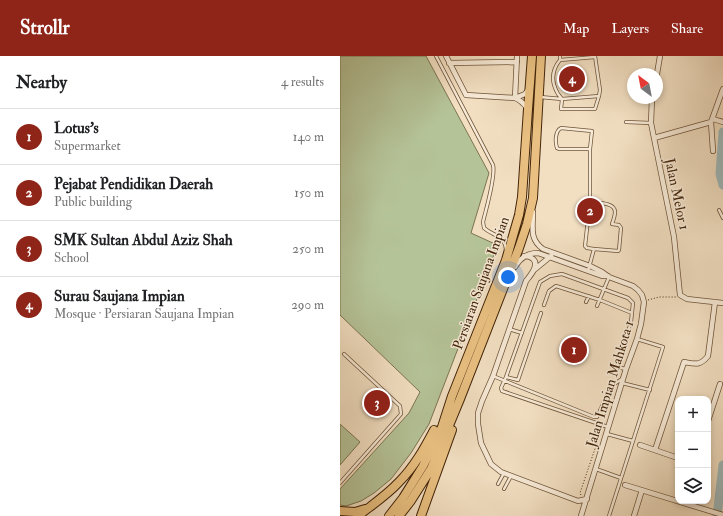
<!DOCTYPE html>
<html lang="en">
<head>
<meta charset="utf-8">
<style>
  body { margin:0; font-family:"IM FELL Double Pica",serif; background:#f6f6f6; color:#202124 }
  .controls { position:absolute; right:12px; bottom:12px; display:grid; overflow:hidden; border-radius:8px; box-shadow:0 2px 6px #0003 }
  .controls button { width:36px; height:36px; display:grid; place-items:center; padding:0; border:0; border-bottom:1px solid #e0e0e0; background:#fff; color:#202124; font:20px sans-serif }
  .compass { position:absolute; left:287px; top:12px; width:36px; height:36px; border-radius:50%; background:#fff; box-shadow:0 2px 6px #0003; rotate:328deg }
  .you { position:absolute; left:168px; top:221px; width:14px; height:14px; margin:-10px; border:3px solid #fff; border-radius:50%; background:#1a73e8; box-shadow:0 0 0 6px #1a73e833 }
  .badge { display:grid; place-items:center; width:26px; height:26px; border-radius:50%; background:#8f2418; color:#fff; font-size:13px; font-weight:700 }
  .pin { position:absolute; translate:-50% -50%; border:2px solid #fff; box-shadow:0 1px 4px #0006 }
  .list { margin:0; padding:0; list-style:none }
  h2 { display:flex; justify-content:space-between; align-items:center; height:52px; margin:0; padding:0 16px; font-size:17px }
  h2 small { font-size:13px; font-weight:400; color:#757577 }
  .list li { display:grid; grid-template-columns:26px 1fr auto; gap:12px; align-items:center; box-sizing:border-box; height:56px; padding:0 16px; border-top:1px solid #e0e0e0 }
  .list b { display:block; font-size:15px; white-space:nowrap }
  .list p { margin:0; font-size:13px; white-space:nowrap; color:#757577 }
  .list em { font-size:13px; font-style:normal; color:#757577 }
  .icon { flex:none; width:22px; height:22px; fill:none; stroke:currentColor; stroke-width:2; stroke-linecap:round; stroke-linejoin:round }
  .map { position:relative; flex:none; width:383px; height:460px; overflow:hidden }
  header { display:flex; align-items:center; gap:24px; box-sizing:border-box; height:56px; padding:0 20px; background:#8f2418; color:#fff }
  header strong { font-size:19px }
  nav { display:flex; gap:22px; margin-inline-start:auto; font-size:14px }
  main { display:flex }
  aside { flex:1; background:#fff }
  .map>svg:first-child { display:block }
</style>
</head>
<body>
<header>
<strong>Strollr</strong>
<nav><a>Map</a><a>Layers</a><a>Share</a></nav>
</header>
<main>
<aside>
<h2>Nearby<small>4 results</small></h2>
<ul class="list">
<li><span class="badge">1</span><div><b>Lotus's</b><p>Supermarket</p></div><em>140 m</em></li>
<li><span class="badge">2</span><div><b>Pejabat Pendidikan Daerah</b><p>Public building</p></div><em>150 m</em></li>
<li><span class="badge">3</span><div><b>SMK Sultan Abdul Aziz Shah</b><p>School</p></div><em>250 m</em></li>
<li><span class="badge">4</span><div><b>Surau Saujana Impian</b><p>Mosque · Persiaran Saujana Impian</p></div><em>290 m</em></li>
</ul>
</aside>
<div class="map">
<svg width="383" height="460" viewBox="0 0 383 460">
  <rect width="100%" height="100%" fill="#f2dfc2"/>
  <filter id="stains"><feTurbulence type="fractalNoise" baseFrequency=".005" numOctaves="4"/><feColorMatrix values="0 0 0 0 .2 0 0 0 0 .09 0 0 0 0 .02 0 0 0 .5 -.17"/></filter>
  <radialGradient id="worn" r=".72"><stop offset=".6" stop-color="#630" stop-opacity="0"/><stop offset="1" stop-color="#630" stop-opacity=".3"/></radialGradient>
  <path fill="#b5c398" stroke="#7c7450" d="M0,0H86L149,117L131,177L155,188V196L89,368L71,397L51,423L34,437L21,445L6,450L0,449V433L69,357L80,336L0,259Z
    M0,368L20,386L0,409Z"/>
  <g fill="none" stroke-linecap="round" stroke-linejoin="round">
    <path stroke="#9fbabd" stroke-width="9" d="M383,76L380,118L383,129
      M377,460L383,409"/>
    <g stroke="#6e5337" stroke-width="4">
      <path id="lane" d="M96,0L153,109C156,120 146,153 143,166L144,172C153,180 165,179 166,194
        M220,0V4L255,1
        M220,4C211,15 211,26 218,38C219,39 221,42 222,43C222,46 221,51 221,53H255L259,40
        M200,41L222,43L259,40L260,34L255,0
        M286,66L311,67
        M250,146L245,190L247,192L254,193L278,195L279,194L281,172L279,169L272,168C273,165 275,160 275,156C275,146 257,147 250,146V93L252,75L221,72C215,75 215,86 217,92L219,93H250
        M379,154L383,162
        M248,215L254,193
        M246,246L249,240
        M204,249L209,235L216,230L260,244L292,257
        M257,250L269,221
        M169,273L182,277
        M272,310L286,313
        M153,320L254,361H257L258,359L271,330L282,323
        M166,321L178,324L201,257
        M282,327L310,334
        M268,371L162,335L161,332L166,321L200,226L210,220L222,218L288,242L293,247L291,266L277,311
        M267,378L293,385
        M256,413L281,422
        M0,427L61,358L60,350L4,298
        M158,428L164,417
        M164,433L171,420
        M269,460L323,291L297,283"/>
    </g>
    <g stroke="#6e5337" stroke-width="6">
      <path id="street" d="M106,0L126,39L175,42L185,38L188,34
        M109,7L177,6
        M317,18L320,0
        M175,42L177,0
        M175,42C181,44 184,48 188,53
        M312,42L311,67L334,181L340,239L347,243L383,247
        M373,63L383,66
        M371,66L373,95
        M314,82L371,66L383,33
        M193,156C193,171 189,183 203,193L250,210L262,216L269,221L293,230L298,234L302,239L304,246L301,268L297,283L286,313L241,460
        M184,200C187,200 190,200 193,203C200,209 190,220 186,225L153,320L142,345L138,357V368L141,387L151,408L161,416L238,445L247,443
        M175,211C180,202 187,197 198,197L262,220H268
        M194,214L211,200
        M368,365L380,328
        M300,389L338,402
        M315,394L344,306C356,308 360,310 368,300L375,246
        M285,429L383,459
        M294,460L302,434"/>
    </g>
    <g stroke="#422409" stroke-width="10">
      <path id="highway" d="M0,455L15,456L25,453
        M18,460C32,449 47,439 59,426C74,411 84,393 94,374
        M49,460L63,442L83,410L102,371L112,340L166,204L179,159L182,141L188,53L192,0
        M59,460L70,446L91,413L120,343L179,192L187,168L193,142L201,0
        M81,460L112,374"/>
    </g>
    <path stroke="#422409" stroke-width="1" stroke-dasharray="1 2" stroke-linecap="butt" d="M308,244L319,241H336
      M241,439L240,437L262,372"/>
    <use href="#lane" stroke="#f7ead7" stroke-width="2.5"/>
    <use href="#street" stroke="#f7ead7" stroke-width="4.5"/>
    <use href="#highway" stroke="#e9c081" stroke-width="8"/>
  </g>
  <g text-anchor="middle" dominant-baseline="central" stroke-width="3" stroke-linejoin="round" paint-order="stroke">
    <g font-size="14" fill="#422409" stroke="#f7ead7">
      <text transform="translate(337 138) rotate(78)">Jalan Melor 1</text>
      <text transform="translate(141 227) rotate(-70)">Persiaran Saujana Impian</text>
      <text transform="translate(270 328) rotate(-73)">Jalan Impian Mahkota 1</text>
    </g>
  </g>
  <rect width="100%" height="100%" filter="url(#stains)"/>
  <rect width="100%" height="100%" fill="url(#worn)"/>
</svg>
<div class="controls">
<button>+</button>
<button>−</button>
<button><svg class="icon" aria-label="layers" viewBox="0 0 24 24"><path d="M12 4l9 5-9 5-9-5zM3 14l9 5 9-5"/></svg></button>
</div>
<svg class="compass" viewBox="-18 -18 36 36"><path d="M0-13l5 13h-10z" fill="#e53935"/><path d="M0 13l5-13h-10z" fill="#757577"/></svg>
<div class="you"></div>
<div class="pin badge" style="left:234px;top:294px">1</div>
<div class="pin badge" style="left:250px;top:155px">2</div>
<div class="pin badge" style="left:37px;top:347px">3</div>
<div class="pin badge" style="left:232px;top:23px">4</div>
</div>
</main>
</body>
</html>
